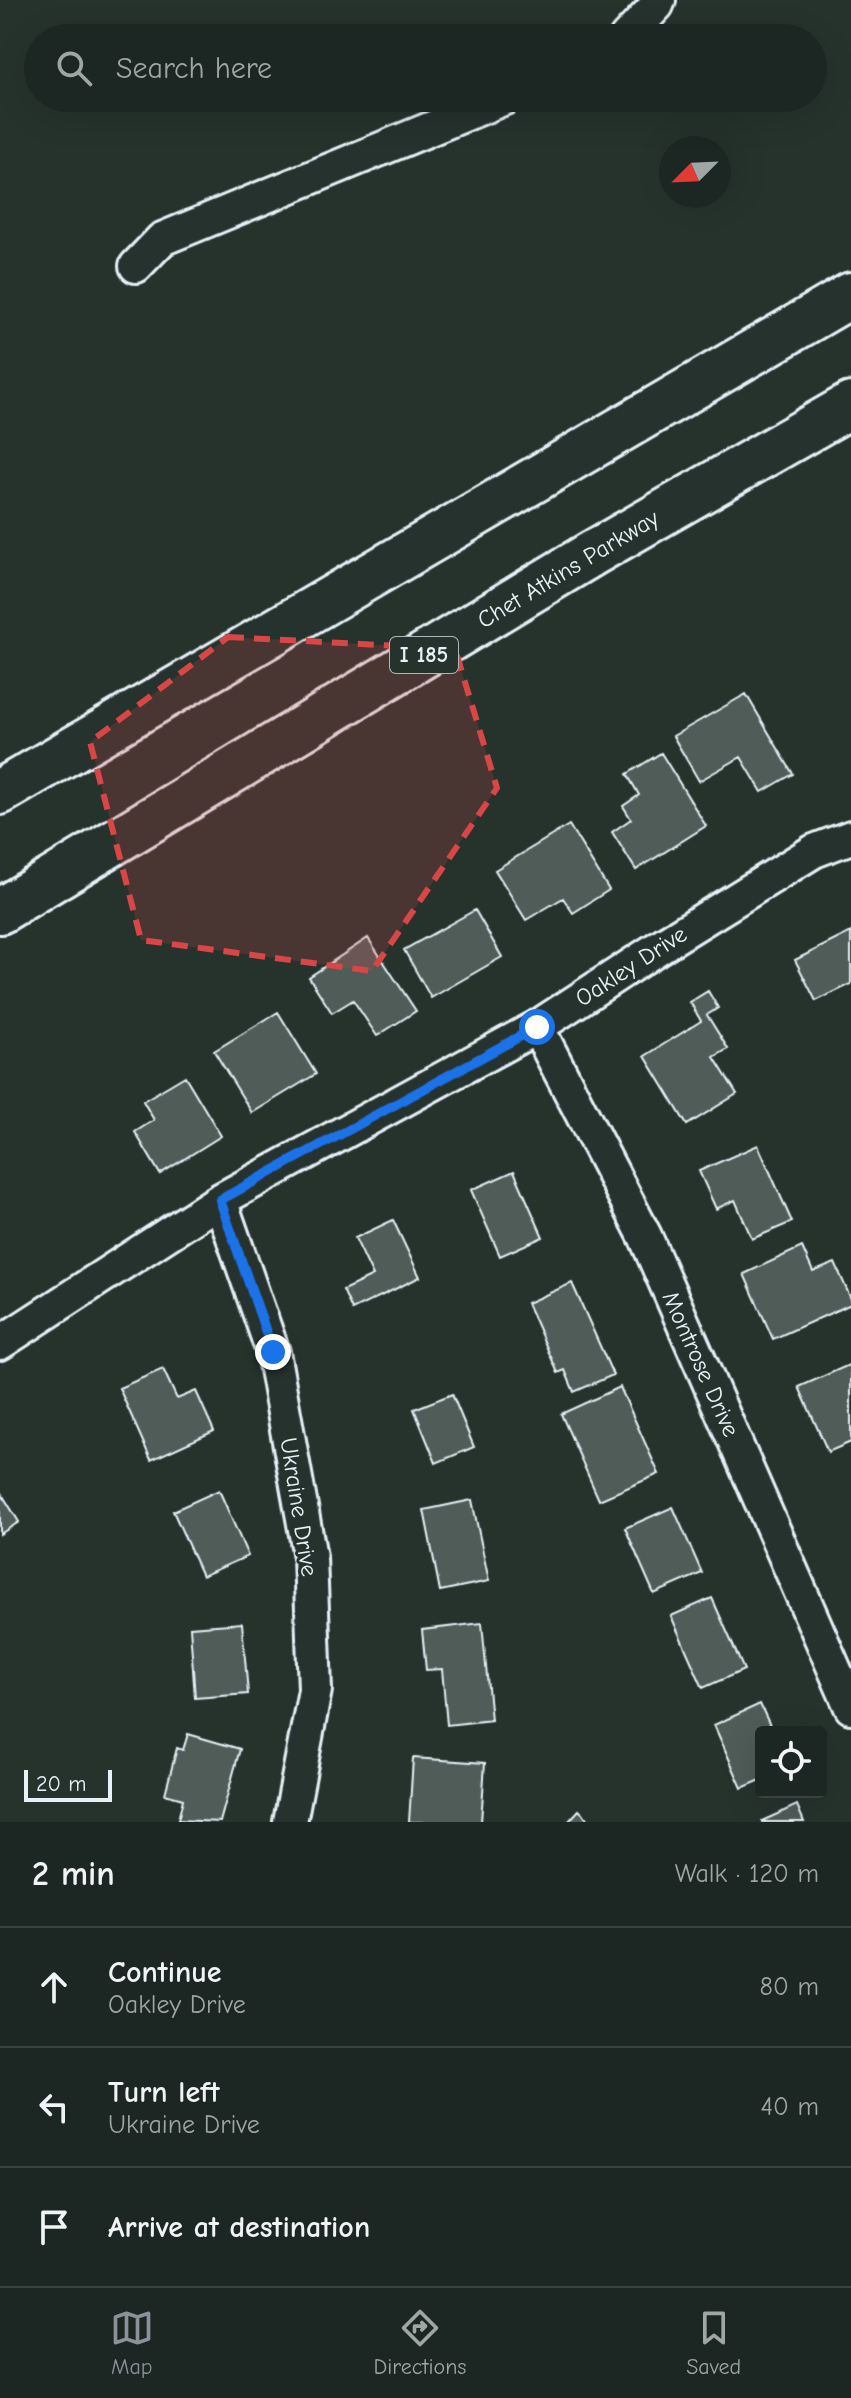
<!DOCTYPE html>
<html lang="en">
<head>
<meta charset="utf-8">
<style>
  body { margin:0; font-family:"Comic Neue",sans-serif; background:#252e2a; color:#f1f3f6 }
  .controls { position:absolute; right:24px; bottom:24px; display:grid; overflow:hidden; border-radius:8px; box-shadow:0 8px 32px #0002 }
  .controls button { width:72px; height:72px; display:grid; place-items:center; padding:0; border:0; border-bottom:2px solid #3a4340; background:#1c2622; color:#f1f3f6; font:40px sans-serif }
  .compass { position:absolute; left:659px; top:136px; width:72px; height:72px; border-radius:50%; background:#1c2622; box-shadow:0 8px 32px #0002; rotate:246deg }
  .scale { position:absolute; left:24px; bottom:20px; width:88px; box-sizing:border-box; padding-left:8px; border:4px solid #e8f1f8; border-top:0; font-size:22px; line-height:28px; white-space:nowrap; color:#e8f1f8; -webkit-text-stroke:6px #26332d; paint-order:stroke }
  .stop { position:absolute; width:24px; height:24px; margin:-18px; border:6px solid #1a73e8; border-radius:50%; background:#fff }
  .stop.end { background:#1a73e8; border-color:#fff; box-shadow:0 2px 8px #0008 }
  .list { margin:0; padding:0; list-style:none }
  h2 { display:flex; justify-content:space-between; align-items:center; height:104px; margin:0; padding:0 32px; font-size:34px }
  h2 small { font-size:26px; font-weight:400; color:#a0a5a5 }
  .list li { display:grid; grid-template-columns:52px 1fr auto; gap:24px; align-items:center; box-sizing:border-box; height:120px; padding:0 32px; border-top:2px solid #3a4340 }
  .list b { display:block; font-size:30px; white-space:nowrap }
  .list p { margin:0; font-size:26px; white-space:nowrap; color:#a0a5a5 }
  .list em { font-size:26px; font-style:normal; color:#a0a5a5 }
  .icon { flex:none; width:44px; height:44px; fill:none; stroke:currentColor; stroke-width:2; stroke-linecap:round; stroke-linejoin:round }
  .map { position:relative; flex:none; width:851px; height:1822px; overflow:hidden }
  .search { position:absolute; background:#1c2622; box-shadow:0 8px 32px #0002; left:24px; right:24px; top:24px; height:88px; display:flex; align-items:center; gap:20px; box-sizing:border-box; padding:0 28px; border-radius:44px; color:#a0a5a5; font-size:30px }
  .sheet { height:464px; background:#1c2622 }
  nav { display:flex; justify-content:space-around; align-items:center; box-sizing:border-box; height:112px; border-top:2px solid #3a4340; background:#1c2622; font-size:22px; color:#a0a5a5 }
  nav a { display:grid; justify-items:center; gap:4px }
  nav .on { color:#8c9099 }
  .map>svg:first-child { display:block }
</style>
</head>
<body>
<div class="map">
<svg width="851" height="1822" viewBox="0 0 851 1822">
  <rect width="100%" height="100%" fill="#26332d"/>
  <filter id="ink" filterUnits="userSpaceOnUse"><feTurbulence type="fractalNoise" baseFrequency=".0125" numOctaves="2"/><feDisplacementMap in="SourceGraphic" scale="16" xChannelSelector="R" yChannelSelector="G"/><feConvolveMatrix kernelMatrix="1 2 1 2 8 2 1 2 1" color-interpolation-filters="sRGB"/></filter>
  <g filter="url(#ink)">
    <path fill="#505c59" stroke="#e8f1f8" stroke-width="2" d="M746,694L793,774L762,792L741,757L699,781L673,736Z
      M661,753L706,826L636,870L612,832L631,819L623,806L639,795L627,774Z
      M569,825L609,890L573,913L563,898L526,920L495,870Z
      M475,910L502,957L431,998L404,950Z
      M851,932V984L816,1001L795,960Z
      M368,938L416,1011L377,1036L353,1000L332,1013L309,977Z
      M708,991L718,1008L707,1015L728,1049L714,1057L737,1094L687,1125L645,1056L701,1021L690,1002Z
      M278,1012L316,1074L252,1113L214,1051Z
      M185,1076L221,1136L160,1174L135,1132L154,1120L143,1101Z
      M758,1145L792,1222L752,1239L735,1200L716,1209L699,1171Z
      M514,1171L543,1237L500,1256L471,1190Z
      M393,1220L420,1277L352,1310L343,1290L373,1276L355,1238Z
      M802,1247L813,1272L835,1263L851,1299V1304L773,1339L744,1274Z
      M572,1283L613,1375L574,1392L565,1370L558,1373L527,1303Z
      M851,1364V1442L828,1452L799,1387Z
      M163,1369L177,1399L196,1391L214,1431L151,1460L119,1388Z
      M620,1387L659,1474L599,1500L561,1414Z
      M452,1394L474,1447L436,1463L414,1409Z
      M219,1490L248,1556L202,1576L173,1511Z
      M0,1491L19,1522L0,1534Z
      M472,1500L489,1581L440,1591L424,1510Z
      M673,1507L702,1573L654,1594L625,1528Z
      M712,1598L744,1670L703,1688L671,1616Z
      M242,1623L248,1694L195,1698L190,1627Z
      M482,1623L491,1720L447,1725L442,1669L426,1670L422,1630Z
      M760,1704L773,1732H761V1780L742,1788L714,1725Z
      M188,1734L240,1749L220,1822L178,1820L183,1799L165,1794L177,1748L183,1750Z
      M413,1758L485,1763L481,1822H409Z
      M797,1805L804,1822H762V1821Z
      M579,1810L591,1822H568Z"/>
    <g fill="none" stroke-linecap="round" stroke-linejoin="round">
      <g stroke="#e8f1f8" stroke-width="38">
        <path id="minor" d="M626,38L657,5L659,0
          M136,266L162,239L505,98
          M537,1027L645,1236L851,1707
          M220,1200L273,1352L310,1557L315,1690L290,1822
          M0,1343L220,1200L537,1027L667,942L814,851L851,837"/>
      </g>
      <g stroke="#e8f1f8" stroke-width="50">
        <path id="highway" d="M0,792L851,295
          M0,911L593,553L851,405"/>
      </g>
      <use href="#minor" stroke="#26332d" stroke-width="32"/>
      <use href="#highway" stroke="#26332d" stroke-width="44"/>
    </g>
  </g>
  <g fill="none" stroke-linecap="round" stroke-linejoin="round" filter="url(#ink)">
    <path stroke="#1a73e8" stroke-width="10" d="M273,1352L220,1200L537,1027"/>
  </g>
  <path fill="#d94647" fill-opacity="0.2" stroke="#d94647" stroke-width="6" stroke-dasharray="16 10" stroke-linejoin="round" d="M228,637L455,649L497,788L372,971L141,940L90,742Z"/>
  <g text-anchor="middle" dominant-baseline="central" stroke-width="6" stroke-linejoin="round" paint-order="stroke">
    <rect fill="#26332d" stroke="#aeb8bb" stroke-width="2" x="390" y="637" width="68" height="36" rx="6"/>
    <g font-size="22" font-weight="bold" fill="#e8f1f8">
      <text x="424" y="655">I 185</text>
    </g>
    <g font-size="24" fill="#e8f1f8" stroke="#26332d">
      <text transform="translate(568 569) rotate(-31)">Chet Atkins Parkway</text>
      <text transform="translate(631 966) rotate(-33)">Oakley Drive</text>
      <text transform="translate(701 1364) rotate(66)">Montrose Drive</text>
      <text transform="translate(299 1507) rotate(81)">Ukraine Drive</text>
    </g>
  </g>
</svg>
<div class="controls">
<button><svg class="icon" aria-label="locate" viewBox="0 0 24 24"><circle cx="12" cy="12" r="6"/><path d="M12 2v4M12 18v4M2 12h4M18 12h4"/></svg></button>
</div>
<svg class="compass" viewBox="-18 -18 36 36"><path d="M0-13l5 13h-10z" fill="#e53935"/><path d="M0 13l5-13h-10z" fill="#a0a5a5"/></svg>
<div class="scale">20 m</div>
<div class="stop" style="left:537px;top:1027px"></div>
<div class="stop end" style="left:273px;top:1352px"></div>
<div class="search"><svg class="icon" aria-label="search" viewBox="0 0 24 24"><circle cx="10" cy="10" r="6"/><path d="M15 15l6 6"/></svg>Search here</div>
</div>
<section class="sheet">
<h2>2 min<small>Walk · 120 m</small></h2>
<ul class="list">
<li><svg class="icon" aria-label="ahead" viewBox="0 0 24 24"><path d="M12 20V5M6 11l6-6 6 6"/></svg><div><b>Continue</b><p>Oakley Drive</p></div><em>80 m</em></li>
<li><svg class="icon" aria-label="left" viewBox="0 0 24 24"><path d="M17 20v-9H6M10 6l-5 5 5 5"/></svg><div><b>Turn left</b><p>Ukraine Drive</p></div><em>40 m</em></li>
<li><svg class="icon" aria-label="arrive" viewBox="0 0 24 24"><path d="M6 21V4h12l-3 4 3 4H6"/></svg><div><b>Arrive at destination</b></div></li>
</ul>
</section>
<nav>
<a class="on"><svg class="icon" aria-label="map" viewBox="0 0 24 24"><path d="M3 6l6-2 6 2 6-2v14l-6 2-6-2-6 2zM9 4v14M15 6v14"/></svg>Map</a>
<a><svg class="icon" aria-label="directions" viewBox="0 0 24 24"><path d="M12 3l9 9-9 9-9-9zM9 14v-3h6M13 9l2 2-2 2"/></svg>Directions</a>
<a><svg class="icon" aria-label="saved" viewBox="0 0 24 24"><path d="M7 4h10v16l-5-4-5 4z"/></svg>Saved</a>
</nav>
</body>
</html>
